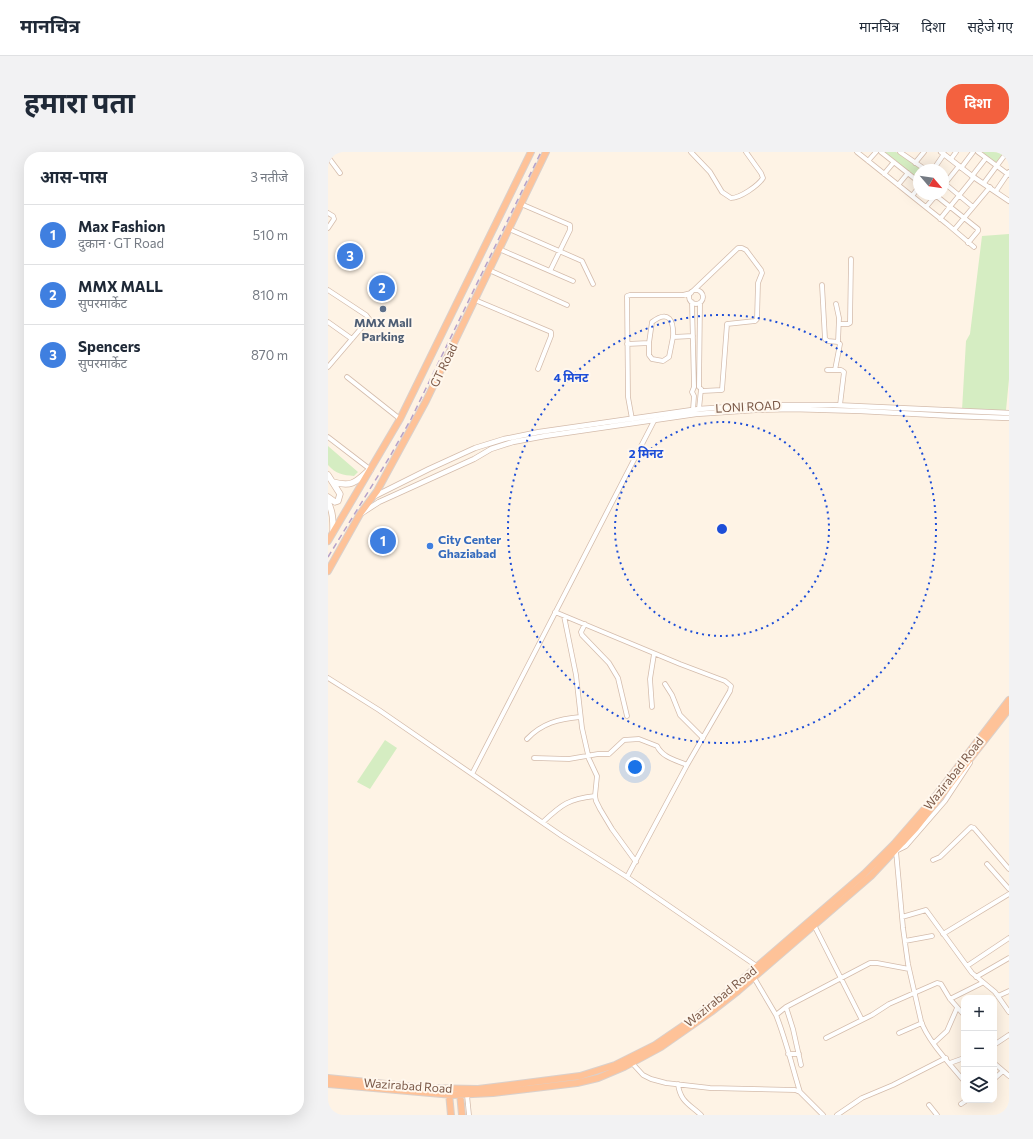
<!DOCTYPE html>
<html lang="hi">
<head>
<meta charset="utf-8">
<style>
  body { margin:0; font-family:Commissioner,"Noto Sans Devanagari",sans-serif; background:#f2f2f3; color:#1f2937 }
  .controls { position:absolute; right:12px; bottom:12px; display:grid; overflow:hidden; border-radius:8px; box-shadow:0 4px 16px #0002 }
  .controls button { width:36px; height:36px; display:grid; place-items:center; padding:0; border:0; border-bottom:1px solid #e0e1e3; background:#fff; color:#1f2937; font:20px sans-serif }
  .compass { position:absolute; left:585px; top:12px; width:36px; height:36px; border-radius:50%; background:#fff; box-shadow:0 4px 16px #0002; rotate:119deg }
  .you { position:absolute; left:307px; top:615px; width:14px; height:14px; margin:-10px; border:3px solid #fff; border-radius:50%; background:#1a73e8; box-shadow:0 0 0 6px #1a73e833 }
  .badge { display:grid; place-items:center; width:26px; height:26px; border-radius:50%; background:#f3613f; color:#fff; font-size:13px; font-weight:700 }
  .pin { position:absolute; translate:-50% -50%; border:2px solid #fff; box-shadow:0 1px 4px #0006 }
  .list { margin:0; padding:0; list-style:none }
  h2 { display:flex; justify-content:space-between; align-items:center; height:52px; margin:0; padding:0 16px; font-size:17px }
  h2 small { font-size:13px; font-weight:400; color:#747a83 }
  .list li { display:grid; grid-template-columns:26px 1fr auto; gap:12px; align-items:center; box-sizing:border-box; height:60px; padding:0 16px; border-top:1px solid #e0e1e3 }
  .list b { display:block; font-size:15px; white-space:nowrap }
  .list p { margin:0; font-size:13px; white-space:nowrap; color:#747a83 }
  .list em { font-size:13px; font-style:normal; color:#747a83 }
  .icon { flex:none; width:22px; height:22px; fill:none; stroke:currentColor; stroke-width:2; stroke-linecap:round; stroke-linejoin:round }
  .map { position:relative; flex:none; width:681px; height:963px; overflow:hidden; border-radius:16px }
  header { display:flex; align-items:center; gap:24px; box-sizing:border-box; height:56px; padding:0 20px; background:#fff; border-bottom:1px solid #e0e1e3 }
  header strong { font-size:19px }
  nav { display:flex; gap:22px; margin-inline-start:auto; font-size:14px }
  .intro { display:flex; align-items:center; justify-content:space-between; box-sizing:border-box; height:96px; padding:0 24px }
  h1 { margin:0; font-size:28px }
  .button { padding:10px 18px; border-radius:16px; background:#f3613f; color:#fff; font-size:14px; font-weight:700 }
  main { display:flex; gap:24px; padding:0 24px }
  aside { flex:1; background:#fff; border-radius:16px; box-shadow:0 4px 16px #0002 }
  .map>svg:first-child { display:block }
</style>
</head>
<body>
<header>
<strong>मानचित्र</strong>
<nav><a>मानचित्र</a><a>दिशा</a><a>सहेजे गए</a></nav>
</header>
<div class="intro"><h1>हमारा पता</h1><a class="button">दिशा</a></div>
<main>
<aside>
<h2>आस-पास<small>3 नतीजे</small></h2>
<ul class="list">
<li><span class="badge" style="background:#3f7fe0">1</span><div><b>Max Fashion</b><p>दुकान · GT Road</p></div><em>510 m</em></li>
<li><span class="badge" style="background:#3f7fe0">2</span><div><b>MMX MALL</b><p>सुपरमार्केट</p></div><em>810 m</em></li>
<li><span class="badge" style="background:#3f7fe0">3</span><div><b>Spencers</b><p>सुपरमार्केट</p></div><em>870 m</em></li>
</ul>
</aside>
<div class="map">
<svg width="681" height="963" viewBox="0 0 681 963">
  <rect width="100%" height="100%" fill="#fef3e5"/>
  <path fill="#d5edc2" d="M555,0H568L595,18H591V29Z
    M651,0H676L667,12Z
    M681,82V227L678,258H634L638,189L642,182L654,84Z
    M0,294L30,320L26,324C15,323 8,322 0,313Z
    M57,588L69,596L42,637L29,630Z"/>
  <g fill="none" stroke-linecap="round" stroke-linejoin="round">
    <g stroke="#d4bcac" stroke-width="5.5">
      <path id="minor" d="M363,0L382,20L394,40L403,46C412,46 430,34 435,26L433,21L418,0
        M529,0L619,72L646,95
        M553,0L591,30
        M572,0L598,18
        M650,0L681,23
        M0,5L12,21
        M623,7L628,0
        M540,9L548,0
        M587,11L596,0
        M633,16L645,0
        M605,18L616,2
        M556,22L566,10
        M644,24L658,6
        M615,30L645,55
        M656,31L679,0
        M570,33L580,21
        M615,34L631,14
        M668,39L681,20
        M606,42L650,77V79L640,91
        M584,44L591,35
        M193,52L242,73V78L222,119
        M598,55L609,42
        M0,61L5,64L6,67L0,76
        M612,67L646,25
        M181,77L254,109L265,132
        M626,78L662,35
        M171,97L245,129
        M161,118L239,153
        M494,133L497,187L500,189L510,190L512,192L507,218
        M0,138L38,163L41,167L0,215
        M366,138L410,96H414L418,98L433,118L434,121L430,131L429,167L427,169L399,172L394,238L374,239
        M361 145a7 7 0 1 1 14 0a7 7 0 1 1-14 0Z
        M147,148L223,180V184L210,217
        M364,150L366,235L364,240L366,244L365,258
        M508,152L511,166L510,190
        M0,170L24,187
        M511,172H520L522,171L523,107
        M321,191L324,170C341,157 346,169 345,185
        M299,192L321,191V203L324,207L335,209L341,205L345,185L365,184
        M499,218H513L516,220L512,253
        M19,225L72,267
        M371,235L372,151
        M371,257L373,237
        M304,267L300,245L299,144L302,143H355L363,141
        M0,285L43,318
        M227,460L352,512L397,529L403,534L402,539L359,613L299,725
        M236,464L248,523L254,576L261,607L269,624L267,644L268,649L272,657L284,677L308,710
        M257,472L253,480L254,483L281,511L290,526L299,564
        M0,526L51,558L234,684L299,725L430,815
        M337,532L344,543L352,563L375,586
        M324,555L322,527L326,502
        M199,587C214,571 231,567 252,565
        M206,606L241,607L270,602H281L296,588L311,587L329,594C335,606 348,608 359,613
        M144,622L327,267
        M215,670C234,652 241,647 267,644
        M568,699L575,776L580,812L593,869C599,888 623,913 636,929
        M568,699L578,694L617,649L642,611
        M605,708L612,705L643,675L646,676L681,717
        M659,712L681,737
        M574,765L598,758L644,821L667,840L681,860
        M486,773L534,868
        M615,782L681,742
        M577,789L604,784
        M639,814L681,786
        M425,824L448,863L458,855L542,811H549L581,817
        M648,825L681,806
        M670,844L681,839
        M622,847L654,831
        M458,855L465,877L473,913
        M448,863C458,888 464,914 472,940
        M571,881L594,871
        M498,886L544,863L561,852L609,831L613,832L622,847L636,863
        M606,891L619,879L629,856
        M666,893L681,883
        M460,902H471
        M304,911L315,923L323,927L338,931L382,936L467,938L472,940L495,963
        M622,911L636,906
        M666,911L681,924
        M666,927L675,919
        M350,932C352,949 361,952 373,963
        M139,943L141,963
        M633,952L639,948
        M601,953L609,963
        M509,963L534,946L565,933L618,906"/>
    </g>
    <g stroke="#d4bcac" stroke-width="6">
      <path id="tertiary" d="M613,0L644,24L681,49
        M45,345L101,317L147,296L176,287L211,280L371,257L431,253H505L681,261
        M34,361L51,350L146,307L163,297L185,290L217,284L368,262L427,258L464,257L533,259L625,264L681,266"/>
    </g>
    <g stroke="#d7bca9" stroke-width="7">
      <path id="secondary" d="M0,323L12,342L10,349L7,350L0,345
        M5,330C23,335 27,331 40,319
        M0,350C5,360 5,368 5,380"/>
    </g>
    <g stroke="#dad0cb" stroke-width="8">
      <path id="trunk" d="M0,389L72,267L203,0
        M0,419L32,362L49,339L98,249L218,0
        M0,926L97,936L150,937L252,924L287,913L327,893L365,867L403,837L536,722L566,692L606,646L681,548
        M0,932L125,943L165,941L249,931L270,926L296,915L333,895L383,860L410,839L543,724L588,676L681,557
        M121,941L123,963
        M132,941L134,963"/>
    </g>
    <use href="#minor" stroke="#fff" stroke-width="4"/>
    <use href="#tertiary" stroke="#fff" stroke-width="4.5"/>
    <use href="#secondary" stroke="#fff" stroke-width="5.5"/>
    <use href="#trunk" stroke="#fec298" stroke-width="6"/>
    <path stroke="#b6a2c9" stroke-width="1.5" stroke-dasharray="6 4" stroke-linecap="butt" d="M0,405L61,306L83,267L213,0"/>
  </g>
  <g fill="none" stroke="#1d4ed8" stroke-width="2" stroke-dasharray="2 4">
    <circle cx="394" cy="377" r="107"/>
    <circle cx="394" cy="377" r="214"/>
  </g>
  <circle fill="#5c6f8a" stroke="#fff7ed" stroke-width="1.5" cx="55" cy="157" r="4"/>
  <circle fill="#3f7fe0" stroke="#fff7ed" stroke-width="1.5" cx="102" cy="394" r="4"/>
  <g text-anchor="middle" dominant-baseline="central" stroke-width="4" stroke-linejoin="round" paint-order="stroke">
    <g font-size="12" font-weight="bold" fill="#4e5e75" stroke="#fff7ed">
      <text x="55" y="170">MMX Mall<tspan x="55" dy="14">Parking</tspan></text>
    </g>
    <g font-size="12" fill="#7a5847" stroke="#fff7ed">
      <text transform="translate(115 213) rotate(-64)">GT Road</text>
      <text transform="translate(420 254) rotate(-3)">LONI ROAD</text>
      <text transform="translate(625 621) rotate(-52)">Wazirabad Road</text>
      <text transform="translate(392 844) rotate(-39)">Wazirabad Road</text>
      <text transform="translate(80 933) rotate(4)">Wazirabad Road</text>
    </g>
    <g font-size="12" font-weight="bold" fill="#366cbe" stroke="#fff7ed" text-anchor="start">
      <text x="110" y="387">City Center<tspan x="110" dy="14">Ghaziabad</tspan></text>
    </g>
  </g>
  <circle cx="394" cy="377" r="6" fill="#1d4ed8" stroke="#fff7ed" stroke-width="2"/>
  <g font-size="12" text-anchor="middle" font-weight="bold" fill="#1d4ed8" stroke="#fff7ed" stroke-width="4" stroke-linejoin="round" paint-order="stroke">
    <text x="243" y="230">4 मिनट</text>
    <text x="318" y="306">2 मिनट</text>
  </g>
</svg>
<div class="controls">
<button>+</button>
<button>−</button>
<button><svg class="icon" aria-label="layers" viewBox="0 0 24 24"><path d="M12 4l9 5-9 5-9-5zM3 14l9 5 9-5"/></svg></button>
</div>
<svg class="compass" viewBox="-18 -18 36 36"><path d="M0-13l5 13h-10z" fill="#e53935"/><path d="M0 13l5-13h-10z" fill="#747a83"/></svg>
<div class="you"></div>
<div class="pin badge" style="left:55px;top:389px;background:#3f7fe0">1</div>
<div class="pin badge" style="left:54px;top:136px;background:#3f7fe0">2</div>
<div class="pin badge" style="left:22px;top:104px;background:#3f7fe0">3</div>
</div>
</main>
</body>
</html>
